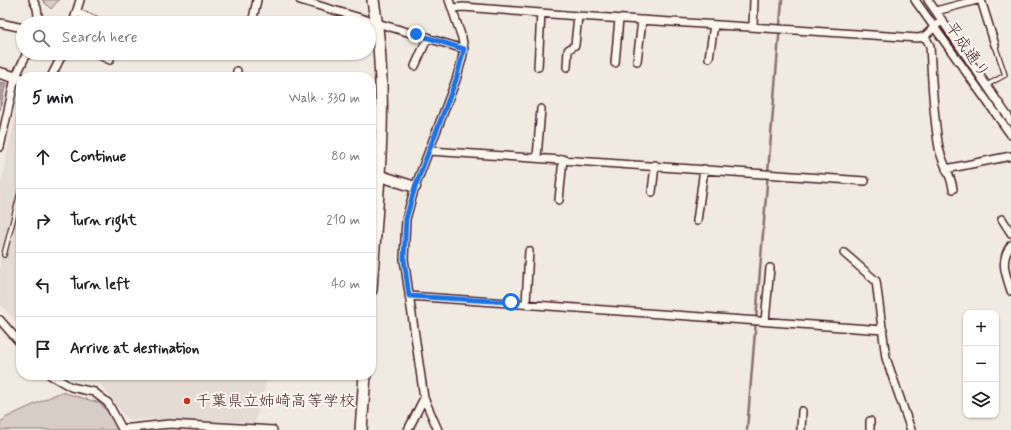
<!DOCTYPE html>
<html lang="en">
<head>
<meta charset="utf-8">
<style>
  body { margin:0; font-family:Mynerve,"Klee One",sans-serif; background:#f2f2f2; color:#202124 }
  .controls { position:absolute; right:12px; bottom:12px; display:grid; overflow:hidden; border-radius:8px; box-shadow:0 1px 3px #0004 }
  .controls button { width:36px; height:36px; display:grid; place-items:center; padding:0; border:0; border-bottom:1px solid #e0e0e0; background:#fff; color:#202124; font:20px sans-serif }
  .stop { position:absolute; width:12px; height:12px; margin:-9px; border:3px solid #1a73e8; border-radius:50%; background:#fff }
  .stop.end { background:#1a73e8; border-color:#fff; box-shadow:0 1px 4px #0008 }
  .list { margin:0; padding:0; list-style:none }
  h2 { display:flex; justify-content:space-between; align-items:center; height:52px; margin:0; padding:0 16px; font-size:17px }
  h2 small { font-size:13px; font-weight:400; color:#757577 }
  .list li { display:grid; grid-template-columns:26px 1fr auto; gap:12px; align-items:center; box-sizing:border-box; height:64px; padding:0 16px; border-top:1px solid #e0e0e0 }
  .list b { display:block; font-size:15px; white-space:nowrap }
  .list em { font-size:13px; font-style:normal; color:#757577 }
  .icon { flex:none; width:22px; height:22px; fill:none; stroke:currentColor; stroke-width:2; stroke-linecap:round; stroke-linejoin:round }
  .map { position:relative; flex:none; width:1011px; height:430px; overflow:hidden }
  .search { position:absolute; background:#fff; box-shadow:0 1px 3px #0004; left:16px; top:16px; width:360px; height:44px; display:flex; align-items:center; gap:10px; box-sizing:border-box; padding:0 14px; border-radius:22px; color:#757577; font-size:15px }
  .panel { position:absolute; background:#fff; box-shadow:0 1px 3px #0004; left:16px; top:72px; width:360px; height:308px; border-radius:16px }
  .map>svg:first-child { display:block }
</style>
</head>
<body>
<div class="map">
<svg width="1011" height="430" viewBox="0 0 1011 430">
  <rect width="100%" height="100%" fill="#f0eae0"/>
  <filter id="ink" filterUnits="userSpaceOnUse"><feTurbulence type="fractalNoise" baseFrequency=".025" numOctaves="2"/><feDisplacementMap in="SourceGraphic" scale="8" xChannelSelector="R" yChannelSelector="G"/><feConvolveMatrix kernelMatrix="1 2 1 2 8 2 1 2 1" color-interpolation-filters="sRGB"/></filter>
  <g filter="url(#ink)">
    <path fill="#e4dbd2" d="M21,89V326L0,304V187Z
      M67,375H268L255,422L128,419L100,384L72,380Z"/>
    <path fill="#d8ccc6" stroke="#917678" d="M42,0H59L51,9Z
      M61,392L100,403L123,430H0V422L7,417Z"/>
    <path fill="#b8a4a2" stroke="#8c6f72" d="M0,82L6,83L0,110Z"/>
    <g fill="none" stroke-linecap="round" stroke-linejoin="round">
      <path stroke="#8c6f72" stroke-width="2.5" d="M747,430L782,0"/>
      <g stroke="#4a1f2b" stroke-width="6">
        <path id="lane" d="M987,85L1005,75L995,45
          M4,255L21,189"/>
      </g>
      <g stroke="#4a1f2b" stroke-width="10">
        <path id="street" d="M33,0L37,8L39,23
          M300,0L464,49
          M915,0L1011,135
          M928,0L1011,121
          M981,0L995,45
          M452,8L463,7L578,16L918,38L925,36L942,20
          M936,11L977,0
          M76,12L101,23
          M0,23L23,28
          M73,23L80,0
          M252,23L257,0
          M753,27L754,0
          M925,36L930,46C932,80 933,115 939,148C942,163 951,174 953,189
          M95,53L110,60
          M709,58L714,25
          M637,61L642,21
          M615,63L619,19
          M415,66L428,37
          M538,67L541,13
          M567,67L568,50L575,45L578,16
          M51,77L63,53
          M236,77L237,71
          M0,147L15,78L27,53
          M430,151L865,181
          M537,157L541,109
          M946,169L1011,156
          M652,192L655,165
          M559,200L563,159
          M1002,219L1011,233
          M697,221L704,169
          M1011,245C999,262 1006,274 1011,291
          M844,253L876,281L886,358L911,430
          M409,296L883,330
          M526,303L529,251
          M0,320L21,344
          M765,321L770,268
          M50,375L71,387L94,392L108,403L122,429L169,424L273,430
          M408,430L424,398
          M438,430L424,398L404,259L406,219L415,187L456,80L462,59L464,49L462,38L449,0
          M801,430L802,411
          M870,430V421"/>
      </g>
      <g stroke="#4a1f2b" stroke-width="13">
        <path id="secondary" d="M0,73L21,79
          M371,173L415,187"/>
      </g>
      <g stroke="#4a1f2b" stroke-width="14">
        <path id="primary" d="M371,290C377,193 390,96 373,0
          M361,430L365,375"/>
      </g>
      <use href="#lane" stroke="#fbf7ec" stroke-width="3.5"/>
      <use href="#street" stroke="#fbf7ec" stroke-width="7"/>
      <use href="#secondary" stroke="#fbf7ec" stroke-width="10"/>
      <use href="#primary" stroke="#fbf7ec" stroke-width="11"/>
    </g>
  </g>
  <g fill="none" stroke-linecap="round" stroke-linejoin="round" filter="url(#ink)">
    <path stroke="#1a73e8" stroke-width="5" d="M416,34L464,49L456,80L415,187L406,219L404,259L409,296L511,302"/>
  </g>
  <circle fill="#c8321e" stroke="#fbf7ec" stroke-width="1.5" cx="187" cy="401" r="4"/>
  <g text-anchor="middle" dominant-baseline="central" stroke-width="4" stroke-linejoin="round" paint-order="stroke">
    <g font-size="16" fill="#4a1f2b" stroke="#fbf7ec">
      <text transform="translate(967 50) rotate(55)">平成通り</text>
    </g>
    <g font-size="16" fill="#4a1f2b" stroke="#fbf7ec" text-anchor="start">
      <text x="195" y="401">千葉県立姉崎高等学校</text>
    </g>
  </g>
</svg>
<div class="controls">
<button>+</button>
<button>−</button>
<button><svg class="icon" aria-label="layers" viewBox="0 0 24 24"><path d="M12 4l9 5-9 5-9-5zM3 14l9 5 9-5"/></svg></button>
</div>
<div class="stop" style="left:511px;top:302px"></div>
<div class="stop end" style="left:416px;top:34px"></div>
<div class="search"><svg class="icon" aria-label="search" viewBox="0 0 24 24"><circle cx="10" cy="10" r="6"/><path d="M15 15l6 6"/></svg>Search here</div>
<section class="panel">
<h2>5 min<small>Walk · 330 m</small></h2>
<ul class="list">
<li><svg class="icon" aria-label="ahead" viewBox="0 0 24 24"><path d="M12 20V5M6 11l6-6 6 6"/></svg><div><b>Continue</b></div><em>80 m</em></li>
<li><svg class="icon" aria-label="right" viewBox="0 0 24 24"><path d="M7 20v-9h11M14 6l5 5-5 5"/></svg><div><b>Turn right</b></div><em>210 m</em></li>
<li><svg class="icon" aria-label="left" viewBox="0 0 24 24"><path d="M17 20v-9H6M10 6l-5 5 5 5"/></svg><div><b>Turn left</b></div><em>40 m</em></li>
<li><svg class="icon" aria-label="arrive" viewBox="0 0 24 24"><path d="M6 21V4h12l-3 4 3 4H6"/></svg><div><b>Arrive at destination</b></div></li>
</ul>
</section>
</div>
</body>
</html>
